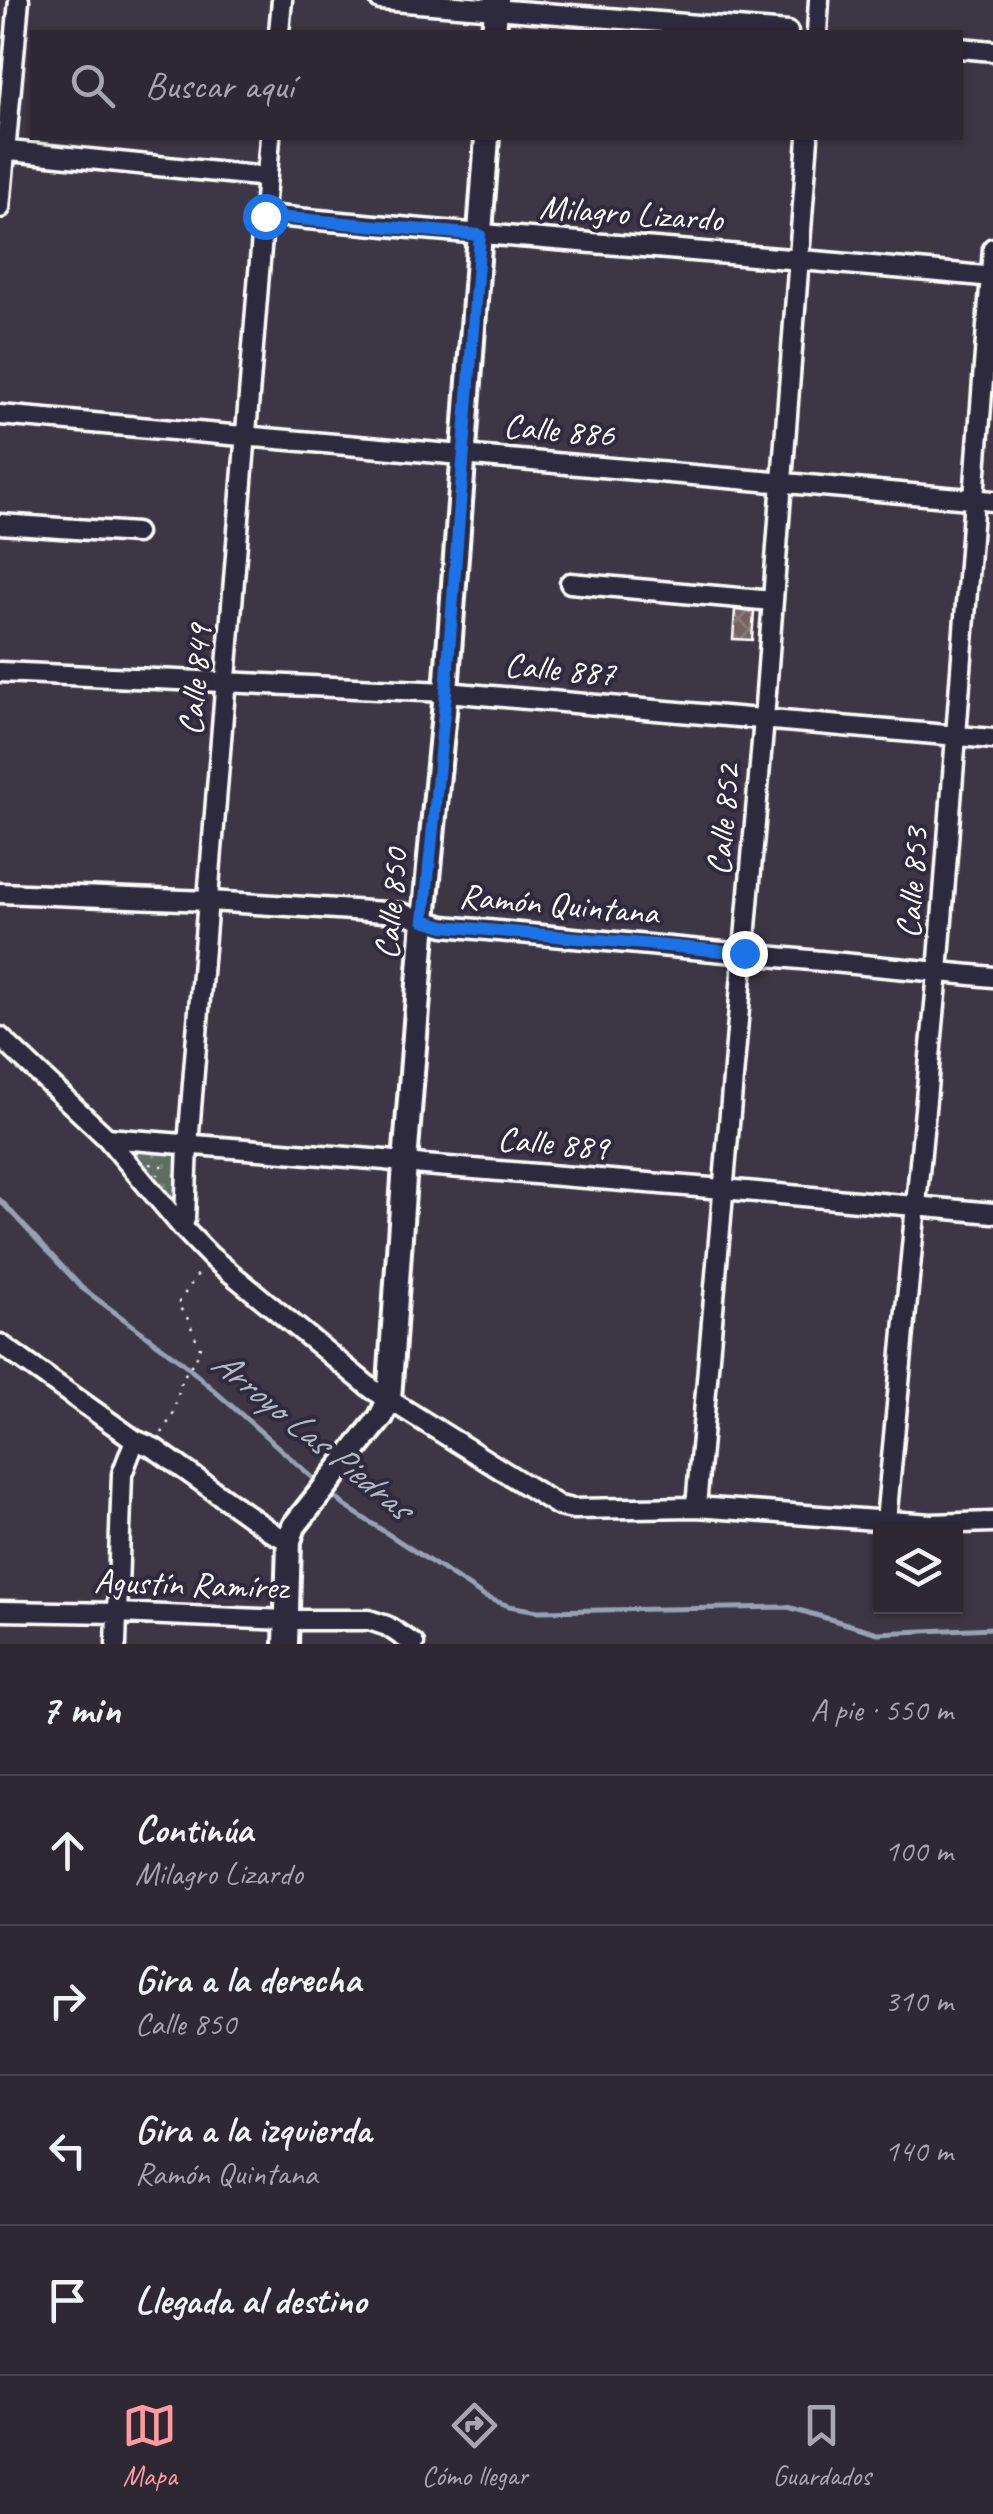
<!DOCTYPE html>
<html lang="es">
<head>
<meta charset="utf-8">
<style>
  body { margin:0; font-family:Caveat,sans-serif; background:#36303b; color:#f1f3f6 }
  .controls { position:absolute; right:30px; bottom:30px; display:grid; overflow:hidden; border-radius:0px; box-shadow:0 2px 8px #0004 }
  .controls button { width:90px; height:90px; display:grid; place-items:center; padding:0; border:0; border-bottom:2px solid #49444e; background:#2e2833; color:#f1f3f6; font:50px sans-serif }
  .stop { position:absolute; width:30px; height:30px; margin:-22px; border:8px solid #1a73e8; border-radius:50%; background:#fff }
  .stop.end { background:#1a73e8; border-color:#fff; box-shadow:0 2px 10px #0008 }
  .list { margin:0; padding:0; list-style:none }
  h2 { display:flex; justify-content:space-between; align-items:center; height:130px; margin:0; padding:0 40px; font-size:42px }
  h2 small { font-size:32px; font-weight:400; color:#a7a6ac }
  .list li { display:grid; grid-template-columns:65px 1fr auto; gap:30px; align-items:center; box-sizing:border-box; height:150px; padding:0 40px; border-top:2px solid #49444e }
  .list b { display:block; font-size:38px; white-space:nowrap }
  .list p { margin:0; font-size:32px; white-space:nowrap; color:#a7a6ac }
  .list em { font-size:32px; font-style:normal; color:#a7a6ac }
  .icon { flex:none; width:55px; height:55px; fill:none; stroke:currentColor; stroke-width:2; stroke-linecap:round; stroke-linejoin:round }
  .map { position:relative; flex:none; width:993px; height:1644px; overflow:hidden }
  .search { position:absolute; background:#2e2833; box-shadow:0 2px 8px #0004; left:30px; right:30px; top:30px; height:110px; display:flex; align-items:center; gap:25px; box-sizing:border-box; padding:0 35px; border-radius:0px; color:#a7a6ac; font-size:38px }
  .sheet { height:730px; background:#2e2833 }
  nav { display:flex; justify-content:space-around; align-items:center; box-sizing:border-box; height:140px; border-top:2px solid #49444e; background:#2e2833; font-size:28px; color:#a7a6ac }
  nav a { display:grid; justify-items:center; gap:5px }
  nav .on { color:#ff9aa2 }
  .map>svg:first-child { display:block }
</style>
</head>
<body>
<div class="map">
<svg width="993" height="1644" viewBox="0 0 993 1644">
  <defs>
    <pattern id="park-dots" width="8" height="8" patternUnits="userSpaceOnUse" patternTransform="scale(2.5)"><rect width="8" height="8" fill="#5e6d63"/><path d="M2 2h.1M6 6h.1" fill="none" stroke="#76837a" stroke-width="1.8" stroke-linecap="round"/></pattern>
    <pattern id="building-cross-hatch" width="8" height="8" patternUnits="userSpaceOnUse" patternTransform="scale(2.5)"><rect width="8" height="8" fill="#746461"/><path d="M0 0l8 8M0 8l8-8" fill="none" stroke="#897b79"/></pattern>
  </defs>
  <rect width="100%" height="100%" fill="#3d3644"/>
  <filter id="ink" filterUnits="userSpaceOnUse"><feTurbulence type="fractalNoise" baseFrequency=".01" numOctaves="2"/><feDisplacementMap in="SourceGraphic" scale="20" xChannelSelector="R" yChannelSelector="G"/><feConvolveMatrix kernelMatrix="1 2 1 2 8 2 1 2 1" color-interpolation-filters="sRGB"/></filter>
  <g filter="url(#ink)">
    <path fill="url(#park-dots)" stroke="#aeb6b1" stroke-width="2.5" d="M121,1144L180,1149L176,1205L172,1207Z"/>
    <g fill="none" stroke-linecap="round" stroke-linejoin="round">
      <path stroke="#98a2b2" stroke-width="5" d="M0,1200L82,1288L182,1362L321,1485
        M329,1492L345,1506L485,1597L509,1606L538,1611L788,1607L878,1633L993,1628"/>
    </g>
    <path fill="url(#building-cross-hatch)" stroke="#fff" stroke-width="2.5" d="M735,610L754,612L752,640L733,639Z"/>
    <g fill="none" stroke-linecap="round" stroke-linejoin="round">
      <g stroke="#fff" stroke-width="25">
        <path id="street" d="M380,0L788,32
          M279,32L282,0
          M817,32L819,0
          M960,48L993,51
          M0,150L267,177
          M0,208L19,0
          M265,215C508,238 751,254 993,277
          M0,415L993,501
          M0,524L136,533
          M570,583L773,601
          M0,672L446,692L993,739
          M0,893L209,901L401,913L444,926L993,977
          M0,1037L107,1138L182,1227L210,1256L372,1389L559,1506L573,1509L696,1507L931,1524L993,1522
          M107,1138L385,1160L424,1165L723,1189L993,1213
          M182,1227L185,1219L188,1145L270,138
          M0,1344L135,1440L154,1448L273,1533L289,1541
          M696,1507L764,719L808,138
          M886,1521L938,973L993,248
          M0,1611L117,1613L287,1620H369L387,1626L414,1644
          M116,1644L122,1474L135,1440"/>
      </g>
      <g stroke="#fff" stroke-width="30">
        <path id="secondary" d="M494,32L497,0
          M286,1644L289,1541L294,1526L381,1417L389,1400L405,1163L424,920L446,692L487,138"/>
      </g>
      <path stroke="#fff" stroke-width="2.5" stroke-dasharray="2.5 8" stroke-linecap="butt" d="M150,1164L162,1166L158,1175
        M162,1433L173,1414L182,1379L201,1350L186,1315L177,1305L200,1271"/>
      <use href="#street" stroke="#2f2a3d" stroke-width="18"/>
      <use href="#secondary" stroke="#2f2a3d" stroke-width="22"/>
    </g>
  </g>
  <g fill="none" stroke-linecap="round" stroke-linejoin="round" filter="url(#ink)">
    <path stroke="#1a73e8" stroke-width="12" d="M265,216L480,235L446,692L424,920L444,926L744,953"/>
  </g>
  <g text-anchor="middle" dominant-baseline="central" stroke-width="8" stroke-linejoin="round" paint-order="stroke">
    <g font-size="35" fill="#fff" stroke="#2f2a3d">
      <text transform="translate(631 213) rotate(4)">Milagro Lizardo</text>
      <text transform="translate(559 430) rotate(5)">Calle 886</text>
      <text transform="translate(560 669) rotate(5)">Calle 887</text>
      <text transform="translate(195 680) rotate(-85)">Calle 849</text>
      <text transform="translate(723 820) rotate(-85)">Calle 852</text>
      <text transform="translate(912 883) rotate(-86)">Calle 853</text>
      <text transform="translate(391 904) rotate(-85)">Calle 850</text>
      <text transform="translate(559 904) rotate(5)">Ramón Quintana</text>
      <text transform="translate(553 1143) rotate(5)">Calle 889</text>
      <text transform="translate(191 1584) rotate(2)">Agustín Ramírez</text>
    </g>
    <g font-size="38" font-style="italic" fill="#b2b9c5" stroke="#2f2a3d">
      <text transform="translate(312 1434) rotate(39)">Arroyo Las Piedras</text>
    </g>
  </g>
</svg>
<div class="controls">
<button><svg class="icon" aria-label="layers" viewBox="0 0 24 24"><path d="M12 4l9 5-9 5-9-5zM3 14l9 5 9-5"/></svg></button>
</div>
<div class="stop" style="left:265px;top:216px"></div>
<div class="stop end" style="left:744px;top:953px"></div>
<div class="search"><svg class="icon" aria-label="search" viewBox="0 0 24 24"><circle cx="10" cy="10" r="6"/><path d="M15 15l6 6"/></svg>Buscar aquí</div>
</div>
<section class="sheet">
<h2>7 min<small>A pie · 550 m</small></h2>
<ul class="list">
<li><svg class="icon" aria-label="ahead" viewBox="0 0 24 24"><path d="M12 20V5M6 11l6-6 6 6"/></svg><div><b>Continúa</b><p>Milagro Lizardo</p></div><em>100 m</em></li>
<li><svg class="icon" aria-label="right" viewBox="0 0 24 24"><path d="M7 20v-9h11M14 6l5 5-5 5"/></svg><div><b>Gira a la derecha</b><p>Calle 850</p></div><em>310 m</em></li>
<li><svg class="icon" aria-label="left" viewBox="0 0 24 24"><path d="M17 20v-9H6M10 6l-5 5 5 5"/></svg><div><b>Gira a la izquierda</b><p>Ramón Quintana</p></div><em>140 m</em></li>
<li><svg class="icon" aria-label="arrive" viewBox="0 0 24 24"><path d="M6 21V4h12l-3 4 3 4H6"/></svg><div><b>Llegada al destino</b></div></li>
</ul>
</section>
<nav>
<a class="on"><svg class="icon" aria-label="map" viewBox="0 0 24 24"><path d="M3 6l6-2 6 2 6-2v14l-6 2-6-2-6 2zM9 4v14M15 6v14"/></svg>Mapa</a>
<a><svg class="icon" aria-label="directions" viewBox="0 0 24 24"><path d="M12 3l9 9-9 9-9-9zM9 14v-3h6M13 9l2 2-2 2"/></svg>Cómo llegar</a>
<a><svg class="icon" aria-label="saved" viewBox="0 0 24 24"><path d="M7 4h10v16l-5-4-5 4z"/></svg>Guardados</a>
</nav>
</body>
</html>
